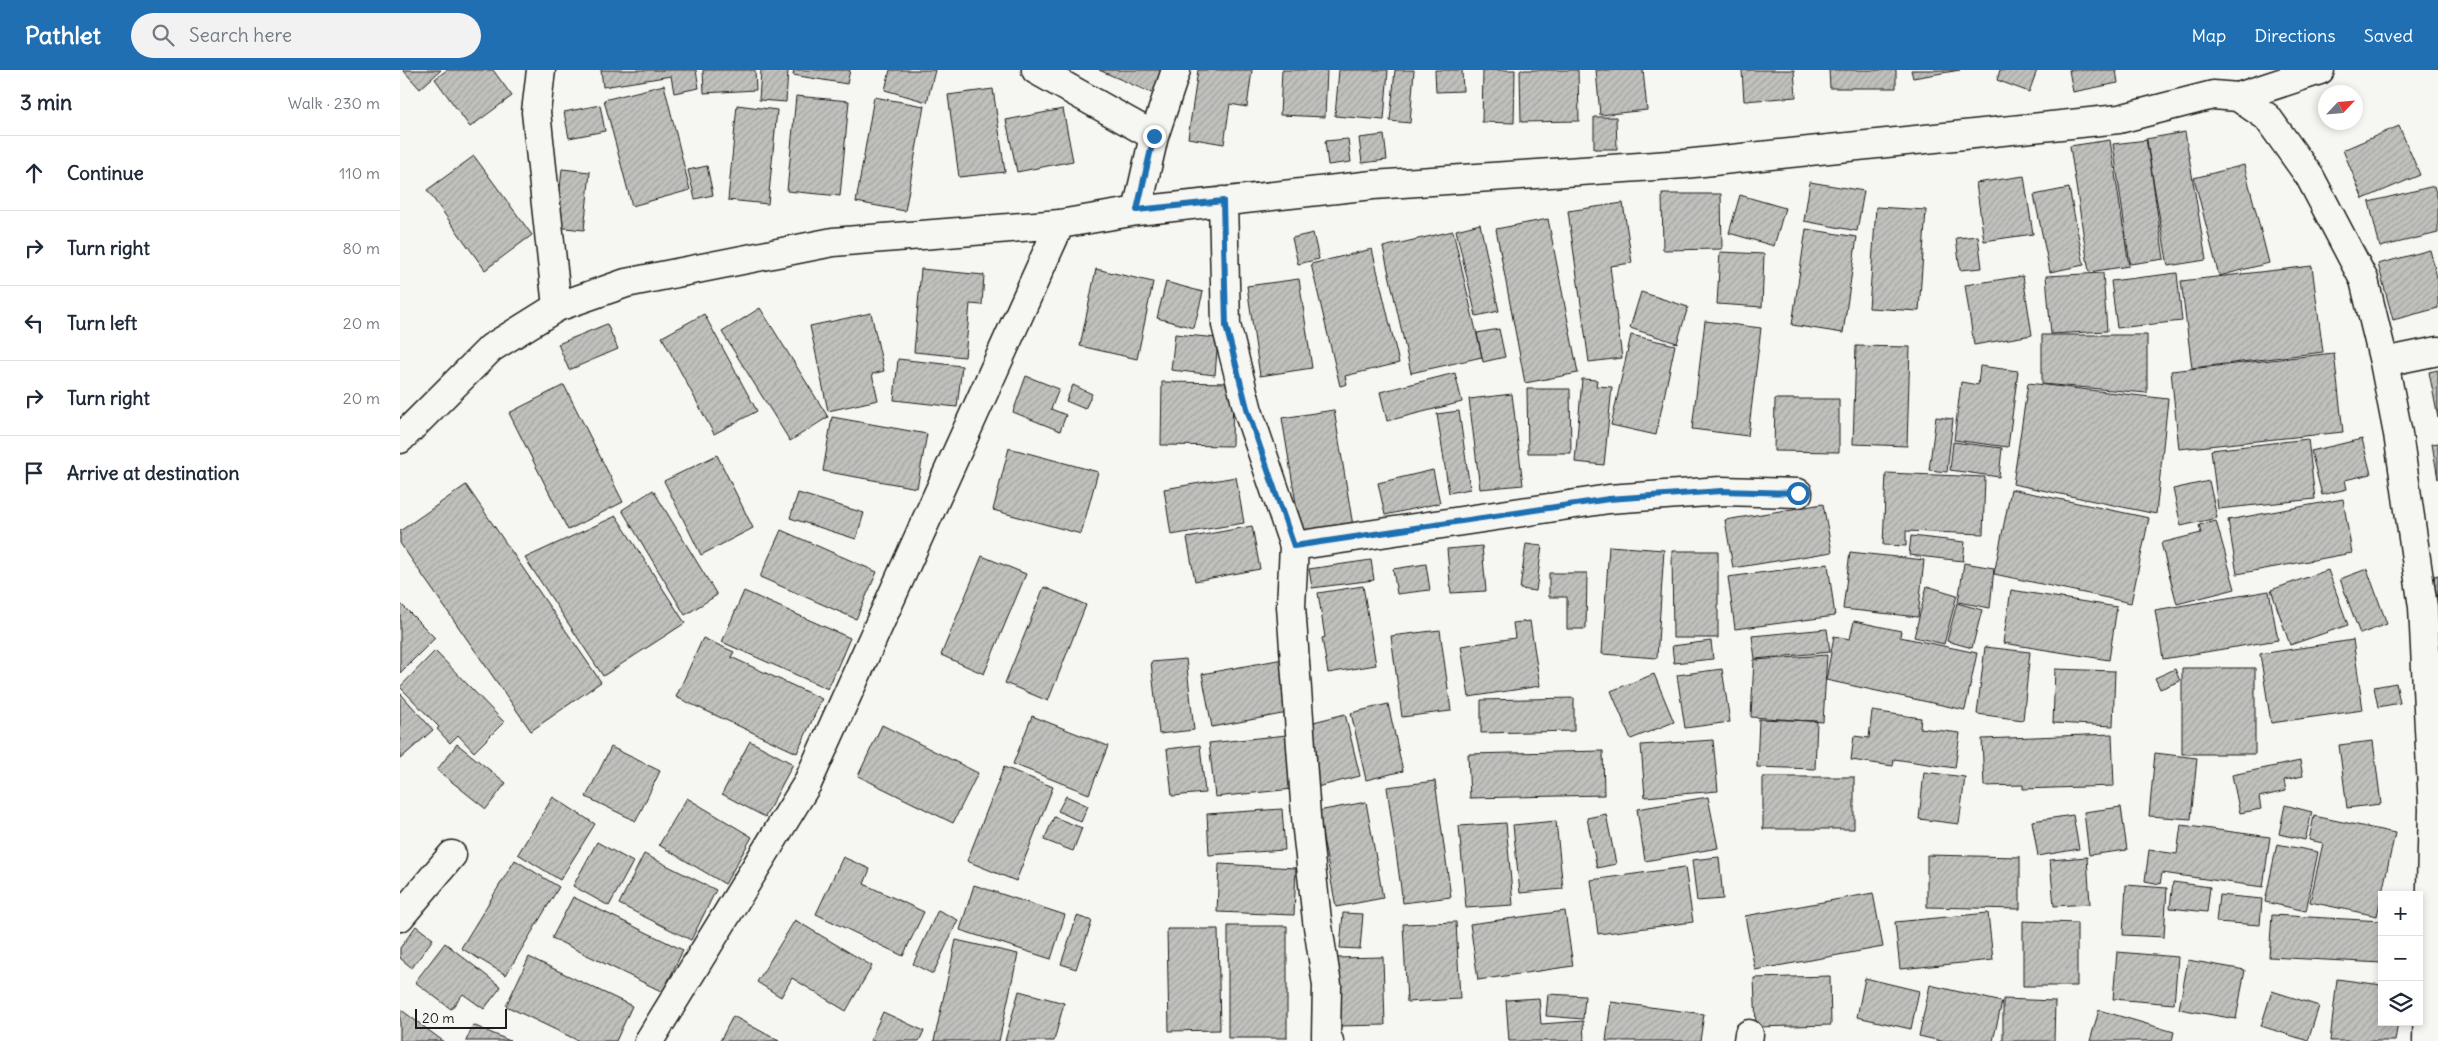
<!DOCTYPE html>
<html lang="en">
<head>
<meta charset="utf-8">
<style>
  body { margin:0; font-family:Delius,sans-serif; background:#f2f2f3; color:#1f2937 }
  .controls { position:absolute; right:15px; bottom:15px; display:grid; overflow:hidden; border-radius:0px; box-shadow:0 2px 8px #0003 }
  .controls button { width:45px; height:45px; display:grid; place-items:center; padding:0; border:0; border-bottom:1px solid #e0e1e3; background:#fff; color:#1f2937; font:25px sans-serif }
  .compass { position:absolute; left:1918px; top:15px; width:45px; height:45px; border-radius:50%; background:#fff; box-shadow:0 2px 8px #0003; rotate:64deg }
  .scale { position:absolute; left:15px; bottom:12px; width:92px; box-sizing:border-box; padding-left:5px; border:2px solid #1c1c1c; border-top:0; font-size:14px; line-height:18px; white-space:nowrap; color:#1c1c1c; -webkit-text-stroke:4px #f6f6f2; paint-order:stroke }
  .stop { position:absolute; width:15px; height:15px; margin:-11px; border:4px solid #1f6fb2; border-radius:50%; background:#fff }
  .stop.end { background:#1f6fb2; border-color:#fff; box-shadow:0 1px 5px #0008 }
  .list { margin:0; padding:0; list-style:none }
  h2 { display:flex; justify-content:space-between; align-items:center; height:65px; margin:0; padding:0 20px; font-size:21px }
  h2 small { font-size:16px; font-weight:400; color:#747a83 }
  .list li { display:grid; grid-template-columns:32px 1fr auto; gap:15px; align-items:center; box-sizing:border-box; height:75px; padding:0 20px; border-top:1px solid #e0e1e3 }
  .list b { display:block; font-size:19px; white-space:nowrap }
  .list em { font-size:16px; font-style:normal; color:#747a83 }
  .icon { flex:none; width:28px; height:28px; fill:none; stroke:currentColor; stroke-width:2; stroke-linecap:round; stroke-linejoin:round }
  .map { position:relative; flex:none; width:2038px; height:971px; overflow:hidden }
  header { display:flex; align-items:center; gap:30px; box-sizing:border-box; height:70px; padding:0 25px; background:#1f6fb2; color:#fff }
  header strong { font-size:24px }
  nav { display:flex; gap:28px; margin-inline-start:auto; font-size:18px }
  .search { width:350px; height:45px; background:#f2f2f3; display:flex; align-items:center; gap:12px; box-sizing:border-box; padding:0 18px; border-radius:28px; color:#747a83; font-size:19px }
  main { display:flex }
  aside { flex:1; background:#fff }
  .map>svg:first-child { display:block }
</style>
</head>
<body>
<header>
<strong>Pathlet</strong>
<div class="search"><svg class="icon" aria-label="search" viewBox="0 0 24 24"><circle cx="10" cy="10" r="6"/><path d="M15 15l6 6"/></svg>Search here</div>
<nav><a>Map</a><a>Directions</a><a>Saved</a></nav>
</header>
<main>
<aside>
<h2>3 min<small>Walk · 230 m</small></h2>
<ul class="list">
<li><svg class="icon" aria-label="ahead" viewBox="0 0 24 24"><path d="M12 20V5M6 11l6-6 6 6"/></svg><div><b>Continue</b></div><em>110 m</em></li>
<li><svg class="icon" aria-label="right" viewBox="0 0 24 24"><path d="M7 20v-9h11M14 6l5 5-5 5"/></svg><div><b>Turn right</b></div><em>80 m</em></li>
<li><svg class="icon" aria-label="left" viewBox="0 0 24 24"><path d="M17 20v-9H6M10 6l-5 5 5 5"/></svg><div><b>Turn left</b></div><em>20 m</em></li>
<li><svg class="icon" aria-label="right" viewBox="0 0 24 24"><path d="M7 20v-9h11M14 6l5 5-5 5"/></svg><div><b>Turn right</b></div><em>20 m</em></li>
<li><svg class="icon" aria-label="arrive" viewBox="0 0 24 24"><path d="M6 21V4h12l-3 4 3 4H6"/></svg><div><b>Arrive at destination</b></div></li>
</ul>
</aside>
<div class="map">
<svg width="2038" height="971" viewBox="0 0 2038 971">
  <defs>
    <pattern id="building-hatch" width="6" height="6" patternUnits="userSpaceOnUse" patternTransform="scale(1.25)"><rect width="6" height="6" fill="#c0c0bd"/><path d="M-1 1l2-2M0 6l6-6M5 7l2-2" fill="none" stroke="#a4a4a2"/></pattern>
  </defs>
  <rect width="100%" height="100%" fill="#f6f6f2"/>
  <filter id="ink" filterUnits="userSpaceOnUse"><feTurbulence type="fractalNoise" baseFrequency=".02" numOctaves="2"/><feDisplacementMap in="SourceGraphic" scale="10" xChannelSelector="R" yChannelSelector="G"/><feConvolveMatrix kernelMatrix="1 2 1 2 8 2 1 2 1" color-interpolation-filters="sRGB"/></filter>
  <g filter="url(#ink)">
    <path fill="url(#building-hatch)" stroke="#1c1c1c" d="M3,0H41L20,19Z
      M47,0H93L112,26L70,57L35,9Z
      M201,0H296L299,18L274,23L271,6L203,17Z
      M303,0H355L356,20L304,23Z
      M361,0H388L386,32L359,30Z
      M394,0H450L447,14L393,5Z
      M490,0H535L527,32L485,20Z
      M699,0H764L754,24Z
      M798,0H852L847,37L830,34L824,74L788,68Z
      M882,0H927L925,47L880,45Z
      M939,0H988L984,50L935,46Z
      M995,0H1014L1010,53L990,51Z
      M1035,0H1062L1063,21L1036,22Z
      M1083,0H1115L1114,53L1082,52Z
      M1120,0H1178L1179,51L1121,52Z
      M1196,0H1243L1247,40L1200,45Z
      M1342,0H1394L1396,27L1344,31Z
      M1429,0H1496V18H1430Z
      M1511,0H1560L1513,8Z
      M1600,0H1637L1629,22L1597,10Z
      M1669,0H1716L1718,13L1673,22Z
      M264,15L290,120L232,136L204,30Z
      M593,19L605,102L559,107L548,25Z
      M396,26L449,31L440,126L387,121Z
      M474,27L524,36L505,141L456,132Z
      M200,35L205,61L169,68L164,42Z
      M337,35L377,40L368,134L328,130Z
      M663,39L673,91L617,102L606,50Z
      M1194,47H1216L1217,79H1194Z
      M1999,56L2020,105L1963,129L1943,80Z
      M1785,62L1806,190L1768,196L1746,69Z
      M984,65L987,90L962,93L959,68Z
      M948,69L951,92L928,95L925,71Z
      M1710,70L1729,196L1689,202L1670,76Z
      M1747,70L1764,189L1730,194L1713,74Z
      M74,86L132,165L85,200L27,120Z
      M1844,95L1869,193L1819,206L1794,108Z
      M307,96L313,125L295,129L288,100Z
      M162,99L190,102L184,160L156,157Z
      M1624,106L1633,164L1584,171L1576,113Z
      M1410,112L1464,121L1457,161L1404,151Z
      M2034,116L2038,130V163L1980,177L1969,132Z
      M1669,118L1684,195L1650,202L1634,125Z
      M1262,124H1321L1322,179L1263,180Z
      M1340,125L1385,138L1374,176L1329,163Z
      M1223,133L1232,193L1210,196L1222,288L1189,292L1168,141Z
      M1476,137L1526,140L1519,241L1469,238Z
      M1148,149L1178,303L1125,313L1096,159Z
      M1080,154L1099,241L1076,246L1056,160Z
      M1406,159L1457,167L1443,263L1392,255Z
      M1053,161L1082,287L1011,303L983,177Z
      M913,163L919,189L898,194L892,168Z
      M1578,166L1582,198L1560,200L1556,168Z
      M972,179L999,293L945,306L947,314L940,316L911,194Z
      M2030,180L2038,211V238L1993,250L1978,194Z
      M1320,182L1364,184L1362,237L1317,234Z
      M1912,196L1923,282L1792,298L1781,211Z
      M521,199L584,205L582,235L570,234L565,287L514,282Z
      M696,199L753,212L737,289L680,276Z
      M1703,203L1707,261L1651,264L1646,206Z
      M1777,203L1782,251L1717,258L1711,211Z
      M1623,206L1632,265L1574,275L1565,215Z
      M899,209L912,298L860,306L847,216Z
      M766,212L803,222L794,258L757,248Z
      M1241,222L1288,237L1277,273L1230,258Z
      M360,238L428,347L390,371L322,262Z
      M471,243L484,301L472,304L478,330L428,341L410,256Z
      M304,244L357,341L314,364L262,267Z
      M1305,251L1361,258L1348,366L1292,359Z
      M207,254L218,279L169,300L158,274Z
      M1099,259L1105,287L1083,292L1077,263Z
      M775,264L818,268L815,305L771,300Z
      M1231,265L1275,275L1256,365L1211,355Z
      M1642,265H1747V323L1642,314Z
      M1456,276L1510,277L1507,376L1453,374Z
      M1934,283L1943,362L1779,379L1771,301Z
      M498,289L562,296L557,337L494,330Z
      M1580,296L1618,301L1608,377L1554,370L1561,312L1578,315Z
      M2038,300V348L2029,302Z
      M1055,303L1062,332L987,351L980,322Z
      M626,306L659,319L651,339L666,345L660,361L613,342Z
      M1182,309L1197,310L1196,316L1212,317L1204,395L1175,392Z
      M762,312L833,313L832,376L761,375Z
      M1628,313L1768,329L1756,444L1613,414Z
      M164,315L223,432L168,460L109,343Z
      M673,315L692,324L685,339L666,331Z
      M1127,319H1170L1171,383H1128Z
      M1112,324L1123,415L1080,419L1069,329Z
      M1375,329H1439V382L1374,381Z
      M934,340L953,456L901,464L882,348Z
      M1059,341L1070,419L1049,423L1037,344Z
      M432,347L527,364L517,418L423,401Z
      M1536,347L1553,349L1547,402L1529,400Z
      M1908,369L1915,429L1818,439L1811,380Z
      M1962,369L1971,404L1945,410L1947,419L1922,425L1911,381Z
      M1553,372L1602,378L1599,407L1550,400Z
      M2038,373V409L2032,374Z
      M609,378L698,402L681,464L593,440Z
      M317,385L353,458L301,485L264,411Z
      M1033,400L1040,433L985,445L978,413Z
      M1486,403L1585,407L1583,464L1506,461V476L1483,475Z
      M836,407L844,453L771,465L764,419Z
      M1809,411L1817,448L1781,456L1773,419Z
      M66,415L201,612L131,661L0,473V461Z
      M1611,419L1749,448L1731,533L1594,504Z
      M253,420L317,525L285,545L222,440Z
      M398,423L464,443L456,469L390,448Z
      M1943,429L1952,483L1837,504L1828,450Z
      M1423,434L1432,482L1333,498L1325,450Z
      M216,446L285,553L203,606L125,488Z
      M1816,451L1835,519L1777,534L1761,473L1801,463L1799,455Z
      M852,456L860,499L795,511L787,468Z
      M381,460L477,502L456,549L360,507Z
      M1511,466L1565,472L1563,491L1509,485Z
      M1126,474L1142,476L1136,521L1120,519Z
      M1082,476L1086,521L1051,523L1047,479Z
      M1209,476L1264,480L1257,588L1202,584Z
      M1272,481H1318V568H1273Z
      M1450,482L1524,490L1518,547L1443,539Z
      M582,486L626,504L584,604L541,585Z
      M971,490L974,510L912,518L909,499Z
      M1564,493L1594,498L1590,538L1558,532Z
      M1026,494L1030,520L997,524L993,499Z
      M1428,494L1435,546L1335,559L1328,507Z
      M1967,499L1987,554L1960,564L1940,509Z
      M1928,500L1948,555L1890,575L1871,520Z
      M1149,503H1187L1186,559H1167V527H1149Z
      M2038,505V547L2034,506Z
      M963,516L976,595L928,603L922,568L925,567L918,523Z
      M1527,516L1557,525L1544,574L1514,567Z
      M644,517L686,535L648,631L605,613Z
      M1611,520L1717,537L1709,590L1603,573Z
      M344,521L450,568L428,619L322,572Z
      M1869,521L1878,570L1763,589L1755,540Z
      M0,533L35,568L0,603Z
      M1557,533L1582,540L1572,578L1547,571Z
      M1130,551L1140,616L1069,627L1061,576L1115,568L1113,553Z
      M1454,551L1501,561L1500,567L1577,583L1565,640L1426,610L1434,566L1450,569Z
      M1427,559L1430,582L1355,589L1352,566Z
      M1040,560L1051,641L1002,647L991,566Z
      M303,568L334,582L331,587L422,629L397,683L276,627Z
      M1953,570L1963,640L1871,653L1860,584Z
      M1311,571L1313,589L1274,593L1272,576Z
      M1585,577L1630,582L1623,650L1577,644Z
      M35,581L104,652L74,682L58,665L50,673L37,659L39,657L0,617Z
      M1427,585L1423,652L1351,647L1354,590Z
      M786,589L794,660L759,664L751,592Z
      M883,589L893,642L812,657L802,604Z
      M1782,598H1855V684H1782Z
      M1322,599L1330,652L1285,658L1277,605Z
      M1655,599L1715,601L1713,656L1653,653Z
      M1775,599L1780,611L1760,619L1755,608Z
      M1254,604L1274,652L1231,669L1211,621Z
      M1996,613L2000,633L1978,637L1974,617Z
      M1,624L33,660L0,689V625Z
      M1174,628V661L1081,663V630Z
      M988,634L1003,701L966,710L951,643Z
      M1472,641L1521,648L1520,658L1560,663L1555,698L1494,689L1493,696L1451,690L1454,666L1469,668Z
      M945,644L960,706L917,717L902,655Z
      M632,646L708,676L689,724L613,694Z
      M1359,649L1417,651L1415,699L1357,697Z
      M482,655L578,703L553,753L458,706Z
      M1712,664L1714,716L1623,719V715L1584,716L1582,669Z
      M887,665L893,719L815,727L809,673Z
      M1313,670L1318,721L1245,727L1241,675Z
      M350,671L393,694L365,747L322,724Z
      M1973,671L1981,734L1947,738L1939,675Z
      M57,674L106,713L86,739L37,700Z
      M800,675L805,723L772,726L767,679Z
      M211,677L260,701L236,751L186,727Z
      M1203,681L1204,725L1070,728L1068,684Z
      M1755,683L1797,688L1791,749L1749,746Z
      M1900,691L1903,706L1884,710L1886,721L1859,727L1861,739L1840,743L1832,705Z
      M604,697L653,717L616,811L567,791Z
      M1524,702L1565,707L1559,754L1519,749Z
      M1363,707H1454V759H1363Z
      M1035,711L1051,827L1003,833L987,717Z
      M666,726L688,736L681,752L658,741Z
      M153,727L195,754L160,810L118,784Z
      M1308,727L1318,778L1245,791L1237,739Z
      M287,728L352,767L325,814L259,775Z
      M966,732L983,828L936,837L918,741Z
      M1885,735L1912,742L1905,770L1879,764Z
      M1721,737L1727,780L1689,785L1684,742Z
      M882,739L885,780L809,785L807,744Z
      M1206,744L1216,794L1197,798L1187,748Z
      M1673,745L1679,779L1638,786L1632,751Z
      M1914,746L1995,763L1977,846L1910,832L1923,773L1909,770Z
      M654,747L682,758L673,781L644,770Z
      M1156,751L1163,819L1120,823L1113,755Z
      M1106,753L1113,835L1066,838L1059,756Z
      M1781,755L1870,767L1863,817L1762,803L1760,814L1745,811L1749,780L1777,784Z
      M197,772L233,792L209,836L173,816Z
      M1877,774L1918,782L1906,841L1865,832Z
      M244,784L316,820L291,870L219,834Z
      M1527,785L1620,787V839L1527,837Z
      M443,787L470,799L464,814L524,842L503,886L416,844Z
      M1319,787L1323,829L1297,831L1292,790Z
      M1687,787L1690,834L1654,836L1650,790Z
      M115,790L159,817L106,905L61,878Z
      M819,794L896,798L894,845L817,842Z
      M1285,797L1293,852L1198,864L1191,810Z
      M1773,812L1810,817L1807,842L1770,838Z
      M574,815L665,845L651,889L560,860Z
      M1726,815L1767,818L1764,867L1723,865Z
      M1473,823L1483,877L1355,900L1345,846Z
      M1819,825L1862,829L1860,855L1816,852Z
      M173,827L283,880L263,922L152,868Z
      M538,840L558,850L533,904L513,894Z
      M1165,841L1173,896L1078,910L1070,854Z
      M943,843L963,844L960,879L940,878Z
      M1588,843L1593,890L1500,899L1495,852Z
      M1872,845L1982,851V893L1869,887Z
      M677,846L692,851L676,899L661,894Z
      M395,850L472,896L446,941L392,908L381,927L357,912Z
      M1623,851L1677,853V916H1623Z
      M1056,852L1060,929L1007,932L1003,854Z
      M16,856L33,869L12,898L0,888V878Z
      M828,856H887V968H828Z
      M767,859H818L820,960L769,961Z
      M556,870L618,884L599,971H534Z
      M45,873L101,917L84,939L63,924L51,939L15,912Z
      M1717,882L1778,887L1774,934L1713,929Z
      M129,887L232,936L216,971H179L106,936Z
      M983,887L985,955L938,956L936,888Z
      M1788,890L1845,900L1836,949L1779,939Z
      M1430,906L1431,955L1356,957L1354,908Z
      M1465,908L1519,921L1511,959L1457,947Z
      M1937,909L1982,915V952H1998L1995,971H1930Z
      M1530,915L1602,932L1593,971H1541L1519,966Z
      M619,921L664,933L654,971H605Z
      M1872,921L1919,936L1908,971L1861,956Z
      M1148,924L1185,926L1183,949L1146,946Z
      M1139,928L1141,954L1183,951L1184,971H1109L1106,930Z
      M1603,929L1655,931L1654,971H1603Z
      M1211,932L1304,944L1300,971H1206Z
      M0,939L43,971H0Z
      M1699,940L1774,962L1772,971H1690Z
      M483,942L524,961L519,971H470Z
      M333,946L379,971H320Z
      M73,955L110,971H66Z"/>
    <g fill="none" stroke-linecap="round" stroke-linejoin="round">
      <g stroke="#1c1c1c" stroke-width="31">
        <path id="minor" d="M141,0L136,42L157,237
          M636,0L754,66
          M1838,27L1867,47L1910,107L1964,210L1984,292L1998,364L2023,537L2033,739L2027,971
          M823,131L826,255L848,341L894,476L891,536L907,760L917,850L927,915L926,967L929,971
          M737,141L754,66L776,0
          M1984,292L2038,281
          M0,369L91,278L157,237L226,213L433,172L660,154L737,141L973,115L1284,94L1719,49L1813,25L1838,27L1920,0
          M894,476L1209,429L1321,421L1398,423
          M0,847L52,785
          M249,971L407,714L660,154
          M1348,971L1349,964"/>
      </g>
      <use href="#minor" stroke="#f6f6f2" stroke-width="28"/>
    </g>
  </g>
  <g fill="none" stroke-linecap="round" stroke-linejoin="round" filter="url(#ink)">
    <path stroke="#1f6fb2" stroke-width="6" d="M754,66L737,140L823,131L826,256L848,342L894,476L1209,429L1321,421L1398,423"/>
  </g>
</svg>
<div class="controls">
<button>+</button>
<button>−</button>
<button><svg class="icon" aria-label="layers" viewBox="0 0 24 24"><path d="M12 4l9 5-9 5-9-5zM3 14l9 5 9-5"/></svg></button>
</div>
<svg class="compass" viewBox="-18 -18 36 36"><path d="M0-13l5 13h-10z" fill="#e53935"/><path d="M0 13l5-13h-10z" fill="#747a83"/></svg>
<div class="scale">20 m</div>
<div class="stop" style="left:1398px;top:423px"></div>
<div class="stop end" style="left:754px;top:66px"></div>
</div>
</main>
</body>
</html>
